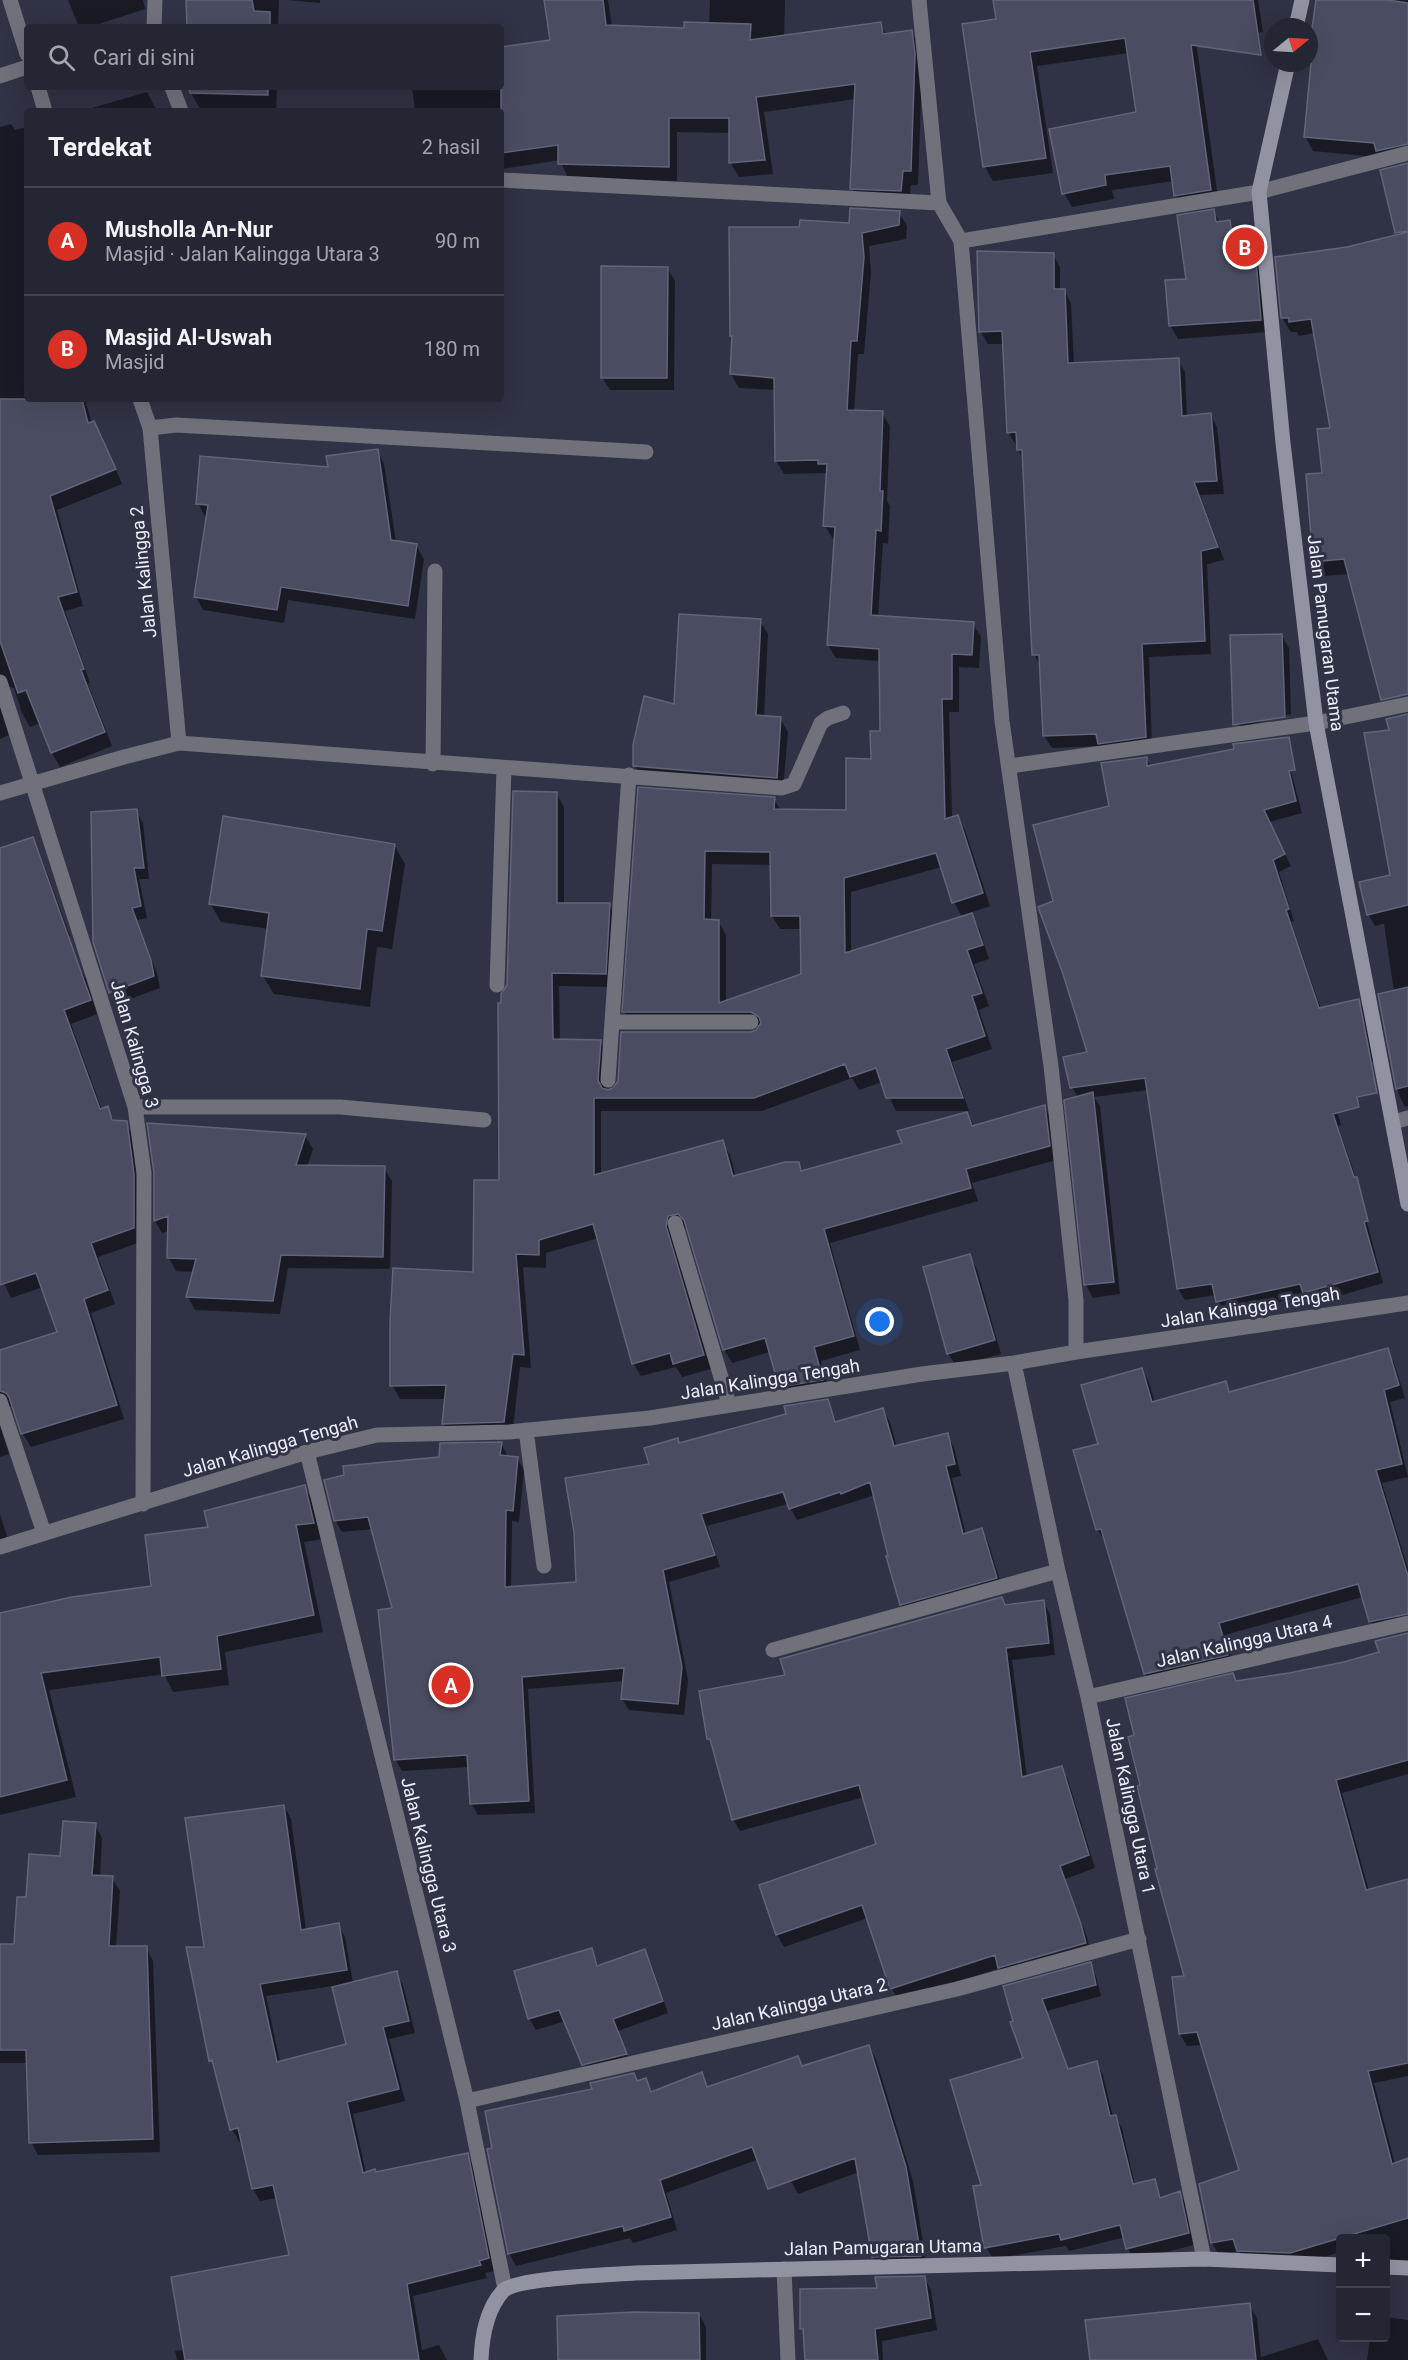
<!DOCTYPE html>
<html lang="id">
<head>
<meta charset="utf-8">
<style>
  body { margin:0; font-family:Roboto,sans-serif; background:#2c2e3c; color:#f1f3f6 }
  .controls { position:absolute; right:18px; bottom:18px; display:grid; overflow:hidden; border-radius:6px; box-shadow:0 6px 24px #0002 }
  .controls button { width:54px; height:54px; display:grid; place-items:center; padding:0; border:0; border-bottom:2px solid #41434f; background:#242634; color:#f1f3f6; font:30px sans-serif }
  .compass { position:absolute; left:1264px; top:18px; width:54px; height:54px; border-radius:50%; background:#242634; box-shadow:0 6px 24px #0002; rotate:72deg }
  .you { position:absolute; left:880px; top:1322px; width:21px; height:21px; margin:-15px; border:4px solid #fff; border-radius:50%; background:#1a73e8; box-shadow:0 0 0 9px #1a73e833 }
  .badge { display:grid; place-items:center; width:39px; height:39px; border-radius:50%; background:#d93025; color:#fff; font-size:20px; font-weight:700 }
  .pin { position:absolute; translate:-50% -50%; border:3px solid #fff; box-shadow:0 2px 6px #0006 }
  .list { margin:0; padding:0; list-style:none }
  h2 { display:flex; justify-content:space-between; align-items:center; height:78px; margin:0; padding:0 24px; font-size:26px }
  h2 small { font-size:20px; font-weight:400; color:#a3a5ac }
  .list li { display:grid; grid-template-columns:39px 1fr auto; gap:18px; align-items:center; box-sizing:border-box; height:108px; padding:0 24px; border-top:2px solid #41434f }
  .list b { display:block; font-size:22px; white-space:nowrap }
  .list p { margin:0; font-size:20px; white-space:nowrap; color:#a3a5ac }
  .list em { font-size:20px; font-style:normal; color:#a3a5ac }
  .icon { flex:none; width:33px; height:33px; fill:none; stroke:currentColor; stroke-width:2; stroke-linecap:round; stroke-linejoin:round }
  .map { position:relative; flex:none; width:1408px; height:2360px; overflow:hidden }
  .search { position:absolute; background:#242634; box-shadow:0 6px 24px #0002; left:24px; top:24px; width:480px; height:66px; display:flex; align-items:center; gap:15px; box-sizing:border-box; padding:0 21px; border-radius:6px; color:#a3a5ac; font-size:22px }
  .panel { position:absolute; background:#242634; box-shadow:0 6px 24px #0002; left:24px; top:108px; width:480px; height:294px; border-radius:6px }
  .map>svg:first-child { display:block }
</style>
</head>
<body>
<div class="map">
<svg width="1408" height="2360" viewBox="0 0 1408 2360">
  <rect width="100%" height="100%" fill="#303245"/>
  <path fill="#0007" fill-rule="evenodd" d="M68,0H143L145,9L90,27H79Z
    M187,0H279L278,27H188Z
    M288,0H320V3Z
    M546,0H608L612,27L685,30L709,24L710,0H785L784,37L880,24L887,35L911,32L920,46L922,70L918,185H911L909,205L861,203L852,188L856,99L764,112L773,174L739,177L730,162V133L677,132V181L568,178L560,160L501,169V111H415L412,87H501V48L552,41Z
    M994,0H1258L1263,32L1196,42L1219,204L1184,210L1176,196L1174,181L1112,190L1114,199L1072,207L1064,193L1138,113L1129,53L1037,66L1053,173L993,181L985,167L997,20Z
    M1318,0H1408V160L1313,151L1305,136L1312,68L1309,59Z
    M191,87H277L276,111L200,109L191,93Z
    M147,92L157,111H82Z
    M11,124L15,130L27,127V399H85L92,424L94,423L102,437L122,484L57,510L83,606L65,611L90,683L88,684L112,746L60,767L52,753L41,723L30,727L22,713L14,688L6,686L0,690V127Z
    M1408,165V684L1349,574L1323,576L1314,561L1331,429L1315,333L1299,336L1297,332H1291L1282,318L1348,249L1397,236L1382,171Z
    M1213,211L1220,223L1229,222L1237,235L1241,264L1255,262L1262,275L1268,332L1178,339L1170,325Z
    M899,212L907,226L906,239L869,246L871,272L864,354H858L854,412L882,413L890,426L887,501L890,506L888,544L883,543L878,617L973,624L981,637L979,668L959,667V712H949L952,818L957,817L965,830L990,906L970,913L979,928L989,959L974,964L989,1006L979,1010L992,1049L952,1062L969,1111H896L882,1082L859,1090L852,1078L762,1111H601V1174L722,1142L730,1155L736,1177L798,1163L803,1172L904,1144L967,1113L975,1127L1045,1107L1052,1120L1057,1160L972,1183L978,1201L830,1243L860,1350L821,1361L830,1394L788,1400L780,1387L770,1352L732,1363L724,1349L688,1228L681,1227L711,1369L682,1377L676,1367L641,1376L633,1363L599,1238L546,1253V1268L523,1267L531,1368L520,1367L512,1436L451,1437L444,1423L446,1399H400L392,1385L475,1274L501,1181L503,1005L556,793L564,807V904L610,905L617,918L613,987L559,986L560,1041H600L608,1055L606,1090L612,1091L751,1033L764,1025H632L624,1012L639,789L774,799L781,811H848L872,760L881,733V661L836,658L828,645L835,540L833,539L825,526L828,477L826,473L784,474L776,461L775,390L739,388L731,374L734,340L731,336L801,228L850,225ZM712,864L772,865V916L780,929H802V975L726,1002V935L718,921H711ZM942,867L954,902L962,917L851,953V892Z
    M1053,254L1060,267V290H1064L1071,303L1074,364L1178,360L1185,372L1187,416L1210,414L1217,427L1224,494L1200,495L1224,560L1207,564L1211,654L1149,657L1152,750L1101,746L1052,748L1044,736L1041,667L1034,654L1024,461L1018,450V445H1016L1008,432L1004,344H988L980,331Z
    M667,268L675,281L674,390H610L602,377Z
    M377,451L384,464L396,542L416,545L424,559L415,619L288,600L284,623L203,610L196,597L208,517H205L198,503L329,468Z
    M760,621L768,634L764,717L780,718L788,732L783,790L642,779L635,766L676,706Z
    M1281,635L1289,648L1291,714L1241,727L1234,714Z
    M0,706L9,735L0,739Z
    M1408,728V1106L1405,1107L1399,1095L1380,995L1394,992L1384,924L1375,926L1368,914L1391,876Z
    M1146,758L1151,767L1288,760L1302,813L1269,822L1291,866L1279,872L1294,921L1291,922L1321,1009L1358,1000L1365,1012L1374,1061L1327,1075L1341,1125L1338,1126L1353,1169L1383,1283L1311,1304L1306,1296L1224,1314L1216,1295L1185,1300L1178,1289L1148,1090L1094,1097L1100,1106L1120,1294L1093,1298L1086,1285L1078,1098L1072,1087L1089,1053L1055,902L1111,807ZM1359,1008H1362L1371,1056L1368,1052Z
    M136,811L143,823L149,879H139L147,918L137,920L157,973L160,988L117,1004L110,992Z
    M32,838L39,851L70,936L0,954V849Z
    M394,845L405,864L392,949L377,947L370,1007L274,994L263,976L269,929L221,922L210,903Z
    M78,965L86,979L97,1014L71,1024L102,1110L107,1108L115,1122L126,1123L134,1137L141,1242L98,1257L115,1304L91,1313L124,1419L31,1447L23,1434L13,1406L1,1408L0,1410V1368L59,1333L43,1287L11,1298L0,1274V992Z
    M305,1136L313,1149L307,1167L384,1168L392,1181L390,1269L288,1268L280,1314L195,1310L188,1297L195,1272L176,1271L169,1258V1231L162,1233L155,1221V1173Z
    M969,1256L977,1269L1001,1354L956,1366L948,1353Z
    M1387,1350L1394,1362L1405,1398L1390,1402L1408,1477L1382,1483L1408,1569V1627L1378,1634L1371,1621L1363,1597L1225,1635L1234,1667L1152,1686L1145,1674L1106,1542L1097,1529L1100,1445L1142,1369L1149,1382L1155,1403L1226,1383L1231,1393Z
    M828,1401L837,1423L883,1410L890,1422L897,1447L947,1435L954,1447L961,1476L952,1478L966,1534L982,1530L988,1542L1003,1590L908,1616L901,1604L875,1495L797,1520L788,1504L707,1526L720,1567L669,1582L688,1680L684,1715L629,1710L622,1699L624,1681L528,1689L535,1813L478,1815L471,1803L469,1767L402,1771L395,1759L393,1609L373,1529L342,1532L335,1520L440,1458L501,1443L508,1457L517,1458L524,1470L519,1522L512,1521L511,1588L578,1583L651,1465L677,1440L680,1444L788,1415Z
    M0,1426L9,1454L0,1457Z
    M304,1487L314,1503L323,1539L304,1542L323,1632L225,1652L229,1685L173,1692L164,1674L49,1690L76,1797L0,1815V1614L153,1588L210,1528Z
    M0,1514L8,1539L0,1542Z
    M1002,1598L1006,1606L1043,1601L1050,1614L1055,1655L1012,1660L1027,1778L1061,1768L1068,1780L1095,1868L1065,1879L1087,1937L1092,1956L1006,1979L1000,1968L899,2001L892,1989L868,1918L784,1947L777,1935L761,1886L877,1845L864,1797L740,1831L733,1819L714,1749L709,1739L787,1676Z
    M1408,1634V1774L1342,1793L1369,1891L1408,1881V2076L1374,2083L1395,2164L1408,2160V2262L1393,2268L1386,2256V2238H1340V2252L1298,2265L1246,2263L1239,2251L1219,2255L1212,2243L1241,2171L1202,2045L1187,2046L1180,2034L1186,1977L1159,1870L1142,1786L1136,1736L1233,1675L1237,1682L1344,1663L1380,1653Z
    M284,1806L291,1819L306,1930L338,1925L345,1937L353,1983L396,1973L403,1985L415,2033L389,2039L405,2101L353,2114L366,2173L376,2174L467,2155L474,2167L495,2271L485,2273L487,2278L413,2296L422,2350L439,2345L447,2360H177L175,2351L185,2350L291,2257L277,2198L260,2201L253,2189L242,2141L239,2142L232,2129L216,2070L211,2060L206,1949ZM333,1986L348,2045L280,2062L266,1996Z
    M95,1825L102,1838L100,1877L112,1878L120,1891L116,1947L146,1948L153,1961L160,2152L38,2155L31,2142L28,2063H0V1945H15L27,1899L61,1857Z
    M591,1949L599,1966L644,1951L651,1963L668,2013L618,2031L632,2066L590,2076L565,2021L536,2030L529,2018Z
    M1090,1964L1096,1976L1101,1996L1047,2011L1069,2070L1096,2063L1103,2075L1113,2117L1115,2116L1122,2128L1135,2185L1154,2180L1162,2199L1179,2193L1186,2204L1194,2245L1134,2260L1128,2249L1125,2237L1069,2251L1066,2246L993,2259L986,2247L983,2186L1025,2059L1005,1987Z
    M869,2047L876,2059L913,2181L927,2268L881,2270L873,2257L859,2172L798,2194L791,2181L790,2168L759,2159L666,2193L677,2230L633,2243L630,2238L516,2266L509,2253L594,2090L633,2074L638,2082L646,2080L653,2093L701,2074L709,2088L798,2058L803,2067Z
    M924,2277L931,2290L937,2330L882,2341L883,2360H807L879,2290Z
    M1249,2305L1257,2318L1261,2357L1318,2339L1328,2360H1091Z
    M699,2314L706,2327V2360H560Z
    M1386,2317L1408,2320V2360H1367L1370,2338H1386Z"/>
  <path fill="#4a4c61" stroke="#62647a" stroke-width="1.5" fill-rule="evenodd" d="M186,0H252L254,11L270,12V27H187Z
    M544,0H603L606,25L684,28V22L751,24L750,40L881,22L883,34L912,30L915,54L911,171H903L901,191L850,189L855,84L756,97L765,160L729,163V118H669V167L558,164V145L501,153V47L550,40Z
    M993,0H1253L1261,55L1191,45L1211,190L1174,196L1170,166L1105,175L1106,185L1062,194L1049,129L1136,112L1125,38L1030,52L1046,158L983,167L962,24L996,19Z
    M1316,0H1388L1408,3V144L1376,151L1374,143L1304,137L1311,63H1309V49Z
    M189,87H268V95L190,93Z
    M1408,163V231L1395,233L1380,170Z
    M850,208L900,211L899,225L862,233L864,257L857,341H851L847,410L883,411L880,491H883L881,531L876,530L871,615L974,622L972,655L952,654V699H942L945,819L958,815L983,893L952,903L936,853L844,878L845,953L972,913L983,945L967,950L982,993L972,996L985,1036L946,1049L963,1098H886L876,1068L850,1077L845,1064L754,1098H594V1175L723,1140L733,1176L785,1162H799L801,1171L902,1143L897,1131L967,1112L972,1126L1045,1105L1050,1146L966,1169L971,1188L824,1229L854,1336L814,1347L823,1380L779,1387L765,1338L723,1350L684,1220L678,1214L668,1216L666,1226L704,1355L673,1364L670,1353L632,1364L593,1224L539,1240V1255L516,1254L524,1355L513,1354L504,1422L442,1424L446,1385L390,1386V1322L393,1268L473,1272L474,1180H499L498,1003H501V994L507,985L513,791L557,792V903H610L606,974L552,973L553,1039L601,1040L598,1080L602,1088L608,1090L613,1088L618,1081L621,1032H751L756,1030L761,1023L759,1017L751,1012H622L638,787L775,797L774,809L846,810V758L871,759L870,731H880L879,649L827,645L835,527L823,526L827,464H818V460L775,461L774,378L730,374L732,336H730L729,227H799L800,220L849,223ZM705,851L770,852L771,916H800L801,974L719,1003V920L704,919Z
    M1214,209L1216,222L1230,220L1236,263L1256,260L1261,320L1169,326L1165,280L1186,279L1177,215Z
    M1408,232V694L1381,700L1344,559L1313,562L1306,474L1322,473L1317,429L1330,428L1311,319L1289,322V318H1281L1275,257L1347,247Z
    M977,251L1054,253V289H1065L1068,363L1179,358L1182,416L1211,413L1217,481L1194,482L1218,547L1201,551L1205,641L1142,644L1146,737L1098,744L1096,734L1043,736L1039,655H1032L1022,450H1017L1016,432L1007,433L1002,331L979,332Z
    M601,266L668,267L667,378H601Z
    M0,399H82L88,423L94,421L116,469L50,496L77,592L58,597L84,669L81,670L105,732L51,753L26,690L18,693L0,641Z
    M378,449L391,540L417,544L408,606L281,587L277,610L194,597L208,505L196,504L200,456L328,467L326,456Z
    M679,614L761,619L756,715L781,717L777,778L633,766V745L644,696L674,704Z
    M1282,634L1285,717L1233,725L1230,635Z
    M1408,714V905L1367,915L1359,882L1390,875L1364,733L1389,730L1386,719Z
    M1289,737L1295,770L1289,771L1296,801L1264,810L1285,854L1273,860L1289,909L1286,910L1319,1008L1359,999L1377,1093L1357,1097L1359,1107L1333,1114L1354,1177H1357L1368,1221L1364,1222L1378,1272L1303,1293L1300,1284L1216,1302L1212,1284L1177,1289L1145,1078L1070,1088L1063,1057L1087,1052L1063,974L1038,907L1053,901L1033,825L1109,806L1101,763L1147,757V766L1234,749L1233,744Z
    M137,809L144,868H134L141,906L132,908L151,960L154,976L109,993L93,942L91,812Z
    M223,816L395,844L382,931L367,929L360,989L261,976L269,913L209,904Z
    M33,837L91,1000L64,1010L100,1109L108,1106L112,1120L127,1121L134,1174V1228L91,1243L108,1290L84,1299L117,1405L21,1434L9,1397L6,1393L0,1391V1350L57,1332L36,1273L0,1285V848Z
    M1408,987V1086L1396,1089L1378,994Z
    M1093,1092L1114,1282L1084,1285L1064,1100Z
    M147,1123L306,1134L296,1165L385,1166L383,1257L281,1255L273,1301L186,1297L196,1259L167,1258L168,1216L154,1221V1173Z
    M970,1254L995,1340L947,1354L923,1267Z
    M1388,1348L1399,1385L1384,1390L1402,1464L1376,1470L1408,1576V1614L1369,1622L1358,1584L1219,1623L1228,1655L1144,1674L1101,1529L1096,1530L1073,1450L1098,1444L1081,1385L1142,1368L1152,1402L1226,1381L1229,1392Z
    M828,1399L835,1422L883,1408L894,1446L948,1433L955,1464L946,1466L963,1534L982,1528L997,1578L900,1605L886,1556H888L870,1482L841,1494L840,1492L789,1509L783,1492L701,1514L715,1555L663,1570L682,1667L678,1704L621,1699L624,1668L522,1677L529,1801L470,1804L467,1755L394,1760L378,1610L392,1608L368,1517L334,1521L324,1480L344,1475L343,1466L439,1457L440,1443L502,1442L500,1455L518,1457L513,1511L506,1510L505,1587L576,1582L574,1532L565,1478L649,1464L644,1448L678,1438L679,1443L786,1414L784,1406Z
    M305,1485L314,1523L296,1525L314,1615L217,1636L221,1669L162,1676L160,1657L41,1673L67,1780L0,1797V1613L72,1597L151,1586L145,1535L208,1527L204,1511Z
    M1002,1597L1005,1605L1044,1600L1049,1643L1006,1648L1022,1777L1062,1766L1089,1855L1060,1866L1081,1924L1086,1943L998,1968L995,1955L890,1989L862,1905L776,1935L759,1885L876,1844L859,1785L732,1820L710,1739H707L699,1691L785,1675L780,1659Z
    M1408,1633V1760L1336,1780L1366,1890L1408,1879V2063L1368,2071L1392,2164L1408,2158V2218L1290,2253L1237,2251L1233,2239L1211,2243L1199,2184L1239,2170L1197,2032L1179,2034L1172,1977L1184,1976L1155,1869H1157L1137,1786L1140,1785L1128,1737L1134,1735L1125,1698L1233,1673L1236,1681L1289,1673L1344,1662L1379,1652L1375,1641Z
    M284,1805L301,1930L339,1923L347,1970L260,1984L277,2062L346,2044L332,1987L397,1971L409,2021L383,2027L399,2089L347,2102L363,2173L375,2169L376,2172L468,2153L489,2258L479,2261L481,2265L407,2284L419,2360H185L171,2277L289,2255L273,2185L252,2189L238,2128L230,2130L212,2060L209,2061L186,1947H204L185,1818Z
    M63,1821L96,1823L92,1875L113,1876L109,1946H147L153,2139L29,2143L26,2050H0V1944H14L17,1897H26L29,1854L60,1856Z
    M592,1948L597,1966L645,1949L663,2001L613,2019L627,2054L582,2065L559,2010L528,2019L514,1971Z
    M1091,1962L1096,1985L1042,1999L1068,2069L1097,2061L1110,2116L1116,2115L1133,2184L1155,2179L1160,2198L1180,2191L1189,2233L1126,2249L1120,2225L1061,2240L1059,2234L984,2248L973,2186L981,2185L950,2080L1023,2058L1010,2022L1013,2021L1003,1986Z
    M869,2045L906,2167L921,2256L872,2257L855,2158L768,2189L752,2147L660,2180L671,2217L624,2231L623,2226L508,2254L487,2149L492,2148L485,2111L592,2089L590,2083L634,2073L637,2081L646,2078L651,2092L702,2072L707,2087L798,2056L802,2066Z
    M925,2276L931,2318L875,2329L878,2360H805L803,2329H800V2289L877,2288L875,2277Z
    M1250,2303L1256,2360H1090L1085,2320Z
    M634,2312L699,2313L700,2360H558L557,2316Z"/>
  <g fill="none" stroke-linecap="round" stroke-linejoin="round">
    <path stroke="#70717b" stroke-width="15" d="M150,428L176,425L646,452
      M433,764L435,571"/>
    <path stroke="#70717b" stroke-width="15" d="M10,0L27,54
      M919,0L939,203L961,241L1002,721L1051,1066L1076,1300V1352
      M154,27L155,0
      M0,76L27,67
      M38,87L45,111
      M172,87L181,111
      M501,180L939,203
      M961,241L1259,192L1408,153
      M140,399L150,428L179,743
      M0,682L135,1107L144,1173L143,1504
      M1010,766L1316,723L1408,704
      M0,793L124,757L179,743L782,788L794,784L821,723L828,718L843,713
      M497,985L504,768
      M612,1022H751
      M608,1080L629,775
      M135,1107H340L484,1120
      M1393,1122L1408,1118
      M675,1223L729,1404
      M1014,1363L1058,1571L1088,1697L1204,2259
      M0,1401L44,1533
      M526,1430L544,1566
      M307,1452L467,2101L505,2289
      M0,1547L307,1452L377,1435L509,1432L650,1418L922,1374L1014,1363L1076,1352L1408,1303
      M773,1650L1058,1571
      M1088,1697L1408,1623
      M467,2101L957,1989L1139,1939
      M784,2269L788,2360"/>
    <path stroke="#9193a3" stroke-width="15" d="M1296,27L1302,0
      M1288,63L1259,192L1283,443L1316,723L1408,1204
      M1386,2267L1408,2268
      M481,2360C482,2336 486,2310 503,2291C517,2277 612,2275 635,2273L1204,2259L1340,2265"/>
  </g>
  <g text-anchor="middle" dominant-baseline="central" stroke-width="6" stroke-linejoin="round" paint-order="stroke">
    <g font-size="18" fill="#eceefa" stroke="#303245">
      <text transform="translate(143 572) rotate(-96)">Jalan Kalingga 2</text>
      <text transform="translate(1326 633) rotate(83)">Jalan Pamugaran Utama</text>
      <text transform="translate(135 1044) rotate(74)">Jalan Kalingga 3</text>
      <text transform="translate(1250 1307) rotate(-9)">Jalan Kalingga Tengah</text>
      <text transform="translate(770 1379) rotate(-9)">Jalan Kalingga Tengah</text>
      <text transform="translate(270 1446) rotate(-16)">Jalan Kalingga Tengah</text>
      <text transform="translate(1244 1641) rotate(-13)">Jalan Kalingga Utara 4</text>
      <text transform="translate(1131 1806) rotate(78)">Jalan Kalingga Utara 1</text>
      <text transform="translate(429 1865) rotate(76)">Jalan Kalingga Utara 3</text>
      <text transform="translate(799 2004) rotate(-13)">Jalan Kalingga Utara 2</text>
      <text transform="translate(883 2247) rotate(-1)">Jalan Pamugaran Utama</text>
    </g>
  </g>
</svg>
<div class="controls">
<button>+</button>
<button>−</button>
</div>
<svg class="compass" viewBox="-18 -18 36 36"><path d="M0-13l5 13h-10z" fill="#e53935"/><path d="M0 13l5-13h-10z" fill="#a3a5ac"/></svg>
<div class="you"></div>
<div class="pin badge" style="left:451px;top:1685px">A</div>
<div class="pin badge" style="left:1245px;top:247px">B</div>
<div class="search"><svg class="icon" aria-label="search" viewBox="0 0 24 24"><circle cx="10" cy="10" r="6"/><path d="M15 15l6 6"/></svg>Cari di sini</div>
<section class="panel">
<h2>Terdekat<small>2 hasil</small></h2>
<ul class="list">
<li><span class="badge">A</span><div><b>Musholla An-Nur</b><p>Masjid · Jalan Kalingga Utara 3</p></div><em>90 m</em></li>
<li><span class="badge">B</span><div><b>Masjid Al-Uswah</b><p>Masjid</p></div><em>180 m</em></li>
</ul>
</section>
</div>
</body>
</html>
